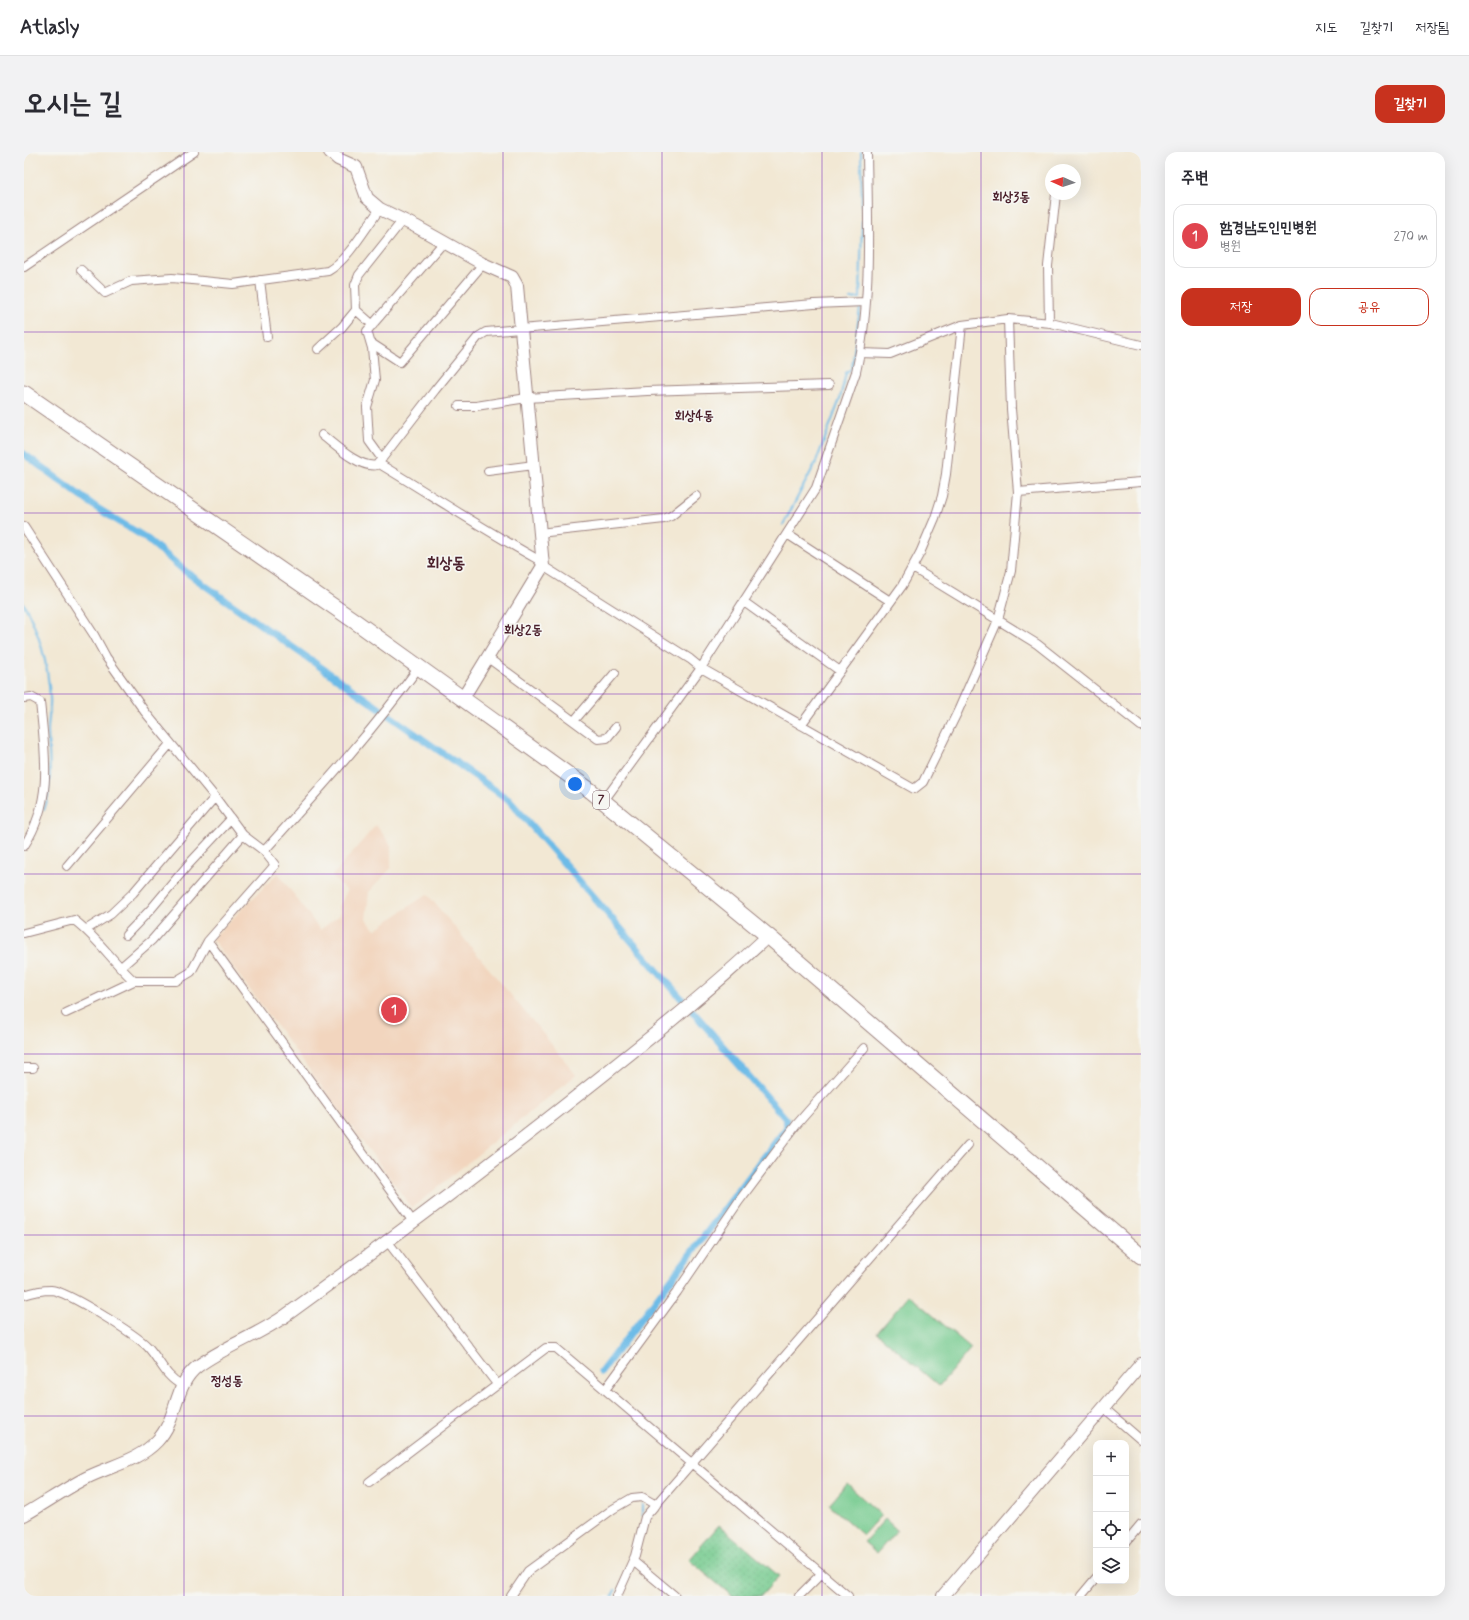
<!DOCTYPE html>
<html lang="ko">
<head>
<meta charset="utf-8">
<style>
  body { margin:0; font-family:Mynerve,"Poor Story",sans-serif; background:#f2f2f3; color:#2b2b33 }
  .controls { position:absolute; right:12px; bottom:12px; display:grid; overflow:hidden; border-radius:8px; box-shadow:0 4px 16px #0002 }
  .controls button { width:36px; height:36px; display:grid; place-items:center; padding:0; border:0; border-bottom:1px solid #e1e1e2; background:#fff; color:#2b2b33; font:20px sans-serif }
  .compass { position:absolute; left:1021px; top:12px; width:36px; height:36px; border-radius:50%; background:#fff; box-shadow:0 4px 16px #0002; rotate:273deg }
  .you { position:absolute; left:551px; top:632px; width:14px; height:14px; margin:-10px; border:3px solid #fff; border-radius:50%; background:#1a73e8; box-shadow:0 0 0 6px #1a73e833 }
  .badge { display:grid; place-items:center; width:26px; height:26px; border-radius:50%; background:#c8321e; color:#fff; font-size:13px; font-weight:700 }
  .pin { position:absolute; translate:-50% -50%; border:2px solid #fff; box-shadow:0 1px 4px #0006 }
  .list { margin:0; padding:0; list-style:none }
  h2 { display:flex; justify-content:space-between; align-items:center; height:52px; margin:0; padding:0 16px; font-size:17px }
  h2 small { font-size:13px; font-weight:400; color:#7c7c81 }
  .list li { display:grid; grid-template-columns:26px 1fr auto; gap:12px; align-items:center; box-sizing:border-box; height:64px; margin:0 8px 8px; padding:0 8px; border:1px solid #e1e1e2; border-radius:12px }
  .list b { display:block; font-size:15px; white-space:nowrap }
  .list p { margin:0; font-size:13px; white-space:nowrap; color:#7c7c81 }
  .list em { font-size:13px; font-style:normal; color:#7c7c81 }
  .actions { display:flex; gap:8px; padding:12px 16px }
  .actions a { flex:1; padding:9px 0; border:1px solid #c8321e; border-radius:12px; text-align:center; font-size:14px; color:#c8321e }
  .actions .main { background:#c8321e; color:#fff }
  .icon { flex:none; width:22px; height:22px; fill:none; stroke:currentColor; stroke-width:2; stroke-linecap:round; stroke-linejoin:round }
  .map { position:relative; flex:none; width:1117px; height:1444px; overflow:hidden; border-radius:12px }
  header { display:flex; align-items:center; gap:24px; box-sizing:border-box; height:56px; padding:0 20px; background:#fff; border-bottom:1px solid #e1e1e2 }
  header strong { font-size:19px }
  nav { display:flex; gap:22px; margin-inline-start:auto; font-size:14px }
  .intro { display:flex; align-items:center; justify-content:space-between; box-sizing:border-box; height:96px; padding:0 24px }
  h1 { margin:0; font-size:28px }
  .button { padding:10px 18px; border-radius:12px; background:#c8321e; color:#fff; font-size:14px; font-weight:700 }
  main { display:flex; gap:24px; padding:0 24px }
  aside { flex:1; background:#fff; border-radius:12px; box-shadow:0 4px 16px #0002 }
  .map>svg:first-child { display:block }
</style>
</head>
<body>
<header>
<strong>Atlasly</strong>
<nav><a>지도</a><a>길찾기</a><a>저장됨</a></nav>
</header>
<div class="intro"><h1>오시는 길</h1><a class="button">길찾기</a></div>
<main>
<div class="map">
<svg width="1117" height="1444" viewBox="0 0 1117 1444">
  <defs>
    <pattern id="green-dots" width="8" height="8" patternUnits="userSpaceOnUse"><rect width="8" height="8" fill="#74ca8e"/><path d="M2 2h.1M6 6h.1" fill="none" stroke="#66ad7b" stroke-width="1.8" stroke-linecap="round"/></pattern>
  </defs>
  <rect width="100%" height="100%" fill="#f6f6f2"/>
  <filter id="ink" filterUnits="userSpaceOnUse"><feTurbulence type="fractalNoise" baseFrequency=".025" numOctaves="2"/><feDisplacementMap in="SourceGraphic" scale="8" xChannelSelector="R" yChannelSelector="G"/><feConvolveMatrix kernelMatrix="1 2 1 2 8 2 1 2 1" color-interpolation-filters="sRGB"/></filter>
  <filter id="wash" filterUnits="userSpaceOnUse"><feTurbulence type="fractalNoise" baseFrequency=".012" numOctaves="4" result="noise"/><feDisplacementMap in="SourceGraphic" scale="16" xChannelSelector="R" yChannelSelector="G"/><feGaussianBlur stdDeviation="0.9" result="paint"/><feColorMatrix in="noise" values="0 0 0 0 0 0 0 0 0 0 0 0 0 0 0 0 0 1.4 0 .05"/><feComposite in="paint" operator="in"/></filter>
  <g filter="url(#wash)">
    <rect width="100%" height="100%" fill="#f2e8d4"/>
    <path fill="#f2d5be" d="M352,673L367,693V716L345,740L342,767L351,778L403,742L520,883L552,923L388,1056L188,787L254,721L296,778L316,763L315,755L323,739L308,724Z"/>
    <path fill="url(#green-dots)" stroke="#5f745c" d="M695,1373L755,1424L737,1444H708L665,1408Z"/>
    <path fill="#74ca8e" stroke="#5f745c" d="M885,1143L947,1196L915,1234L853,1181Z
      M823,1332L857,1363L839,1383L805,1353Z
      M861,1367L873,1378L853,1401L840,1390Z"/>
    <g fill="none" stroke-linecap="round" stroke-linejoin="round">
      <path stroke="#6dbbe7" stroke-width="2" d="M837,0L838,64
        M826,147L836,146L838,69
        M759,373L792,310L816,247L822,221L828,216L836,156
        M0,452C15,480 24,513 26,545C27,556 24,568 24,579C25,605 29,633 20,658
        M618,1363V1352
        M588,1444L591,1438"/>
      <path stroke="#6dbbe7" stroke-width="7" d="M0,302L73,356L122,386L162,420L485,648L762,967L763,975L577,1220"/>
    </g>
  </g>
  <g filter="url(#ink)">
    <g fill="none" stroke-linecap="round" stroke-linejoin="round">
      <g stroke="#9e8480" stroke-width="10">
        <path id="street" d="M0,115L170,0
          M57,118L81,141L107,129L148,126L209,132L304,119C324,108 342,75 356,57
          M236,128L243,185
          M332,158L349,173
          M1025,171L1024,114L1032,42
          M347,191L376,210L459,112
          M294,197L318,175L332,158L331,133L335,123L378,69
          M836,201L866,202L938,173L984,167L1027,171L1117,193
          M435,254H452L503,246L623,239L805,233
          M298,283C311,293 336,317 353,313L411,238L454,185L462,180L790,152L841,150
          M358,307L345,289L343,255L351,228L348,196L343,179L420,90
          M354,311C407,343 459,377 513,407L519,414L666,507L677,516L890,637L899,630L934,559L974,468L987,419L994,340L987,257L984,167
          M464,319L510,313
          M994,340L1117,330
          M0,375L70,483L82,505L121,560L191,645L219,683L240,699L251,713L184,789L167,820L152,829H110L42,861
          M515,381L640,367L647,364L672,344
          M763,382L866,449
          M889,416L1013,492L1117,574
          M720,450L816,519
          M464,506L574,587L583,586L592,575
          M0,546L7,545L16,550C21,601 30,648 0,694
          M550,569L591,521
          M777,573L878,434L896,401L911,366L918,344L922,322L938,173
          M579,650L677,516L792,336L832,220C848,149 844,72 843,0
          M240,699C294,639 348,580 395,515
          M43,714L146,592
          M63,777L87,762L109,741L191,645
          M0,781L50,768C73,785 89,810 110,829
          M102,783L127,757L164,713L207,667
          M184,789L390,1071
          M96,816L128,788L219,683
          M0,916H9
          M364,1090L473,1232
          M0,1143C9,1140 18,1138 27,1138C43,1139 111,1182 124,1195C136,1208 141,1225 158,1233
          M581,1238L653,1140L715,1049L773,972L840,896
          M1080,1256L1117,1288
          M345,1330L522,1196H532L824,1444
          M1102,1390L1117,1372
          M609,1409L651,1444
          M487,1444L504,1419L589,1357L608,1346L618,1345L632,1353
          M593,1444L611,1404L621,1365L944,993
          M775,1444L797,1422
          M1057,1444L1072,1426"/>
      </g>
      <g stroke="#9e8480" stroke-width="14">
        <path id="secondary" d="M306,0L314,7L332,15L343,46L356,57L393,75L459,112L488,125L493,134L519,414L439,546
          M0,1363C21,1351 41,1337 62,1326C86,1314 114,1309 133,1289C155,1266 149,1233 174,1214C201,1194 233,1184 261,1164C358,1094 454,1022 549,947C615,895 682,842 744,784
          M919,1444L1117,1212"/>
      </g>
      <g stroke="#9e8480" stroke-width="17">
        <path id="highway" d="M0,241L332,470L567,639L744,784L1117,1104"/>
      </g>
      <use href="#street" stroke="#fff" stroke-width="8"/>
      <use href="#secondary" stroke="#fff" stroke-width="12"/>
      <use href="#highway" stroke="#fff" stroke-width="15"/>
    </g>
  </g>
  <path fill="none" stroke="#7b2cbf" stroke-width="1" stroke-opacity="0.55" d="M160,0V1444M319,0V1444M479,0V1444M638,0V1444M798,0V1444M957,0V1444M0,180H1117M0,361H1117M0,542H1117M0,722H1117M0,902H1117M0,1083H1117M0,1264H1117"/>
  <g text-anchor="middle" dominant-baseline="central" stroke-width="3.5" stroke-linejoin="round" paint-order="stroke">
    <rect fill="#f6f6f2" stroke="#7e6067" stroke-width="1" x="569" y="639" width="16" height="18" rx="3"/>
    <g font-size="11" font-weight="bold" fill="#4a1f2b">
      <text x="577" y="648">7</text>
    </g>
    <g font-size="13" font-weight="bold" fill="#4a1f2b" stroke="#f6f6f2">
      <text x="987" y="45">회상3동</text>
      <text x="670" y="264">회상4동</text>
      <text x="499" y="478">회상2동</text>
      <text x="203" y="1229">정성동</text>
    </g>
    <g font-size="16" font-weight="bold" fill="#4a1f2b" stroke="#f6f6f2">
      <text x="422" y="411">회상동</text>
    </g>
  </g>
</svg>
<div class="controls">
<button>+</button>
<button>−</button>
<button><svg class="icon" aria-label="locate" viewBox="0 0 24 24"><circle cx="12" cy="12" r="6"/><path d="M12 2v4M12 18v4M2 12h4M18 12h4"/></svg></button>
<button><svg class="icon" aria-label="layers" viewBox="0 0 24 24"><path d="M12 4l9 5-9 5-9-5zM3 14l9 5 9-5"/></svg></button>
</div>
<svg class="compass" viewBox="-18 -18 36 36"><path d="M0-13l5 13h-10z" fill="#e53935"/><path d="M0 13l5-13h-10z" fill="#7c7c81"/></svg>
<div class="you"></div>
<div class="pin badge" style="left:370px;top:858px;background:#e0444e">1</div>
</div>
<aside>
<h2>주변<small></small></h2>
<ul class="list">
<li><span class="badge" style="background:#e0444e">1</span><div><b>함경남도인민병원</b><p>병원</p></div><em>270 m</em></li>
</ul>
<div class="actions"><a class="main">저장</a><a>공유</a></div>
</aside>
</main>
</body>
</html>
